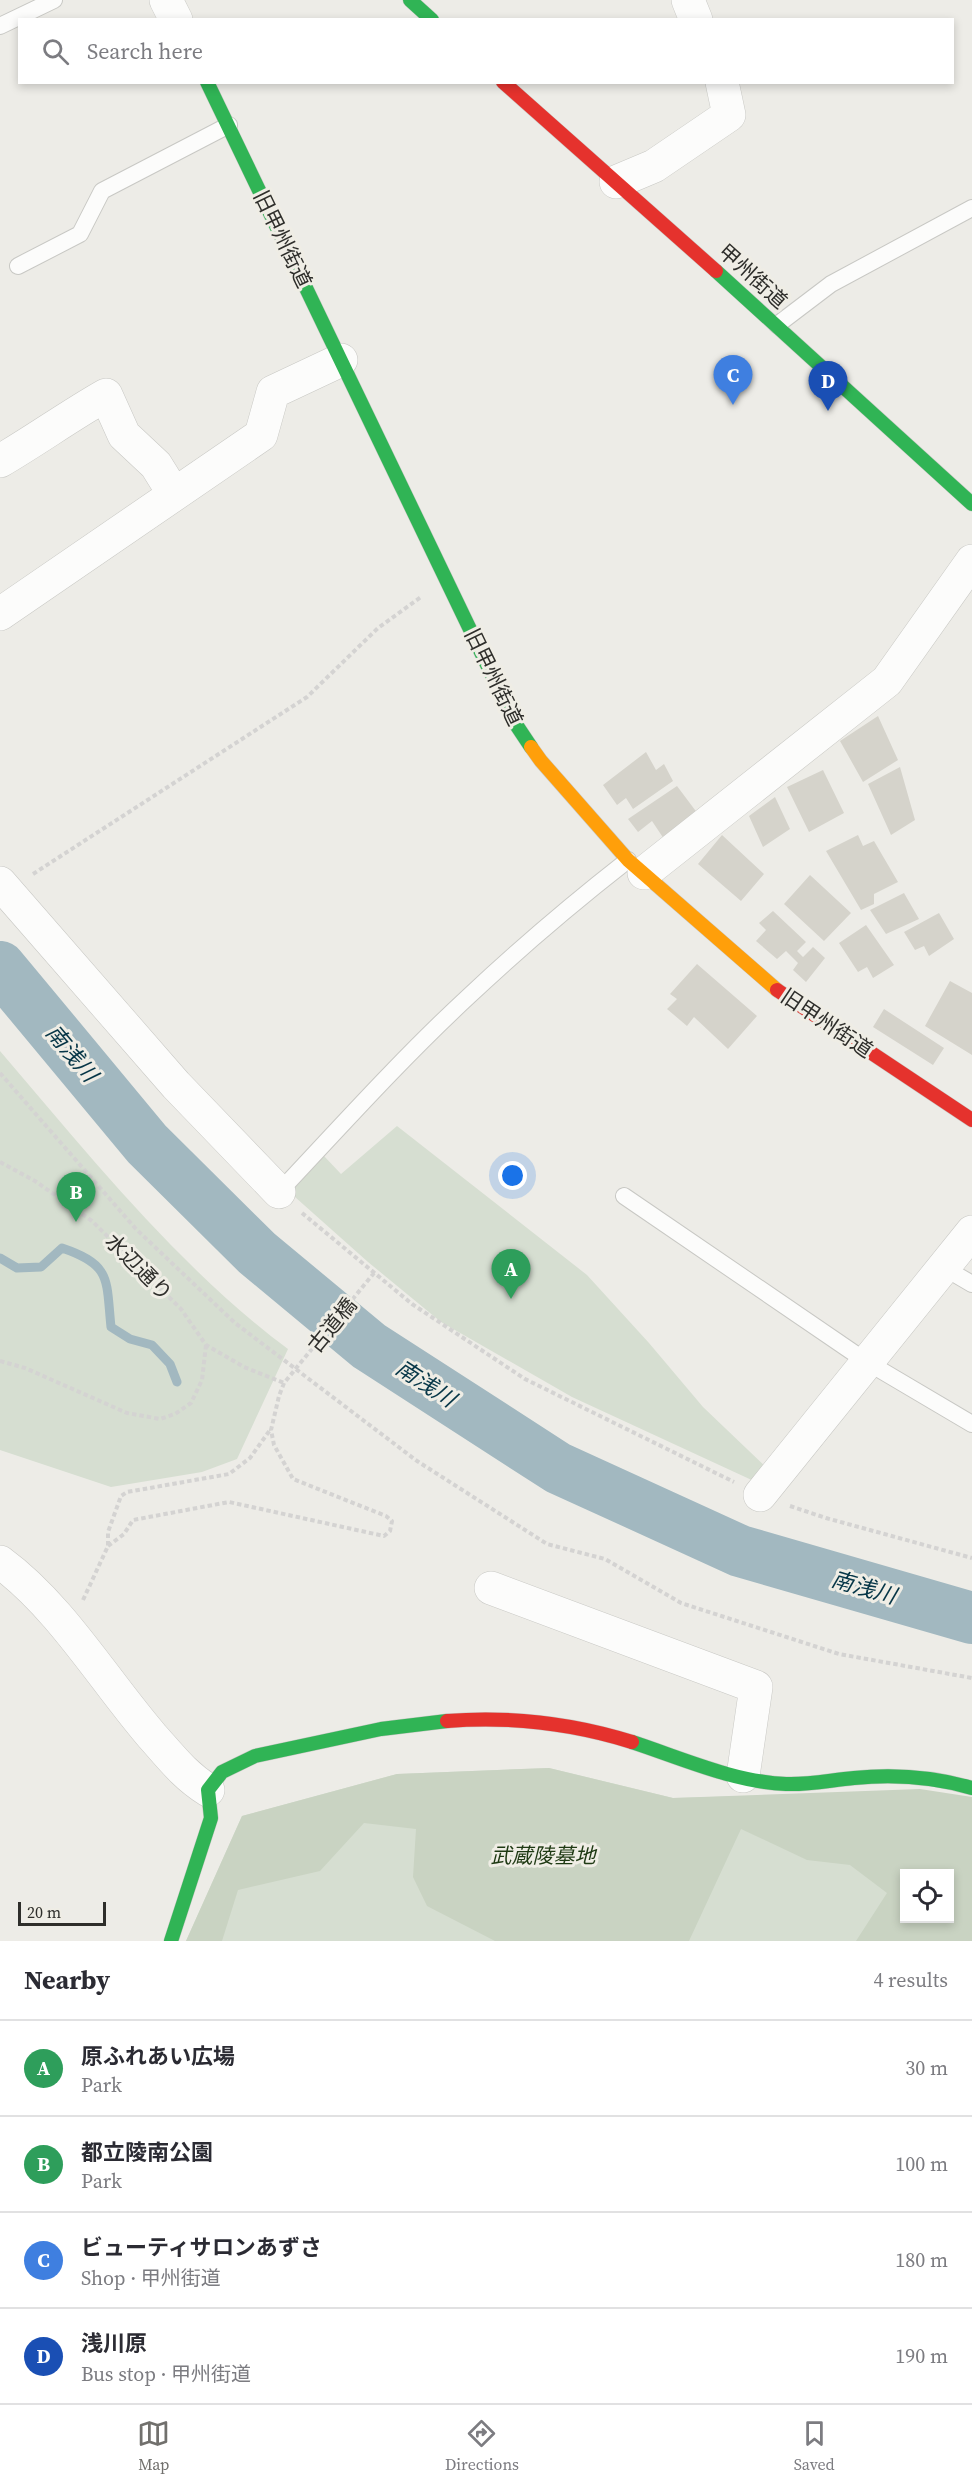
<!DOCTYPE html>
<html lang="en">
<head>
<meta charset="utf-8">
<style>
  body { margin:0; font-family:"Source Serif 4","Noto Sans JP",serif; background:#f7f7f7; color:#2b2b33 }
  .controls { position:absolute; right:18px; bottom:18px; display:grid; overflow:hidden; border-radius:0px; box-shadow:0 3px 9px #0003 }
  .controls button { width:54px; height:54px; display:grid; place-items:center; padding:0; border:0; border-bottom:2px solid #e1e1e2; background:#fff; color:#2b2b33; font:30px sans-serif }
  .scale { position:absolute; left:18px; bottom:15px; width:88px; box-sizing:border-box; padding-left:6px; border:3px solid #2e2e2b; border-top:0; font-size:16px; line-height:21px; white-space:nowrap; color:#2e2e2b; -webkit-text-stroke:4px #efede5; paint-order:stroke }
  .you { position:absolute; left:513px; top:1176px; width:21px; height:21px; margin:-15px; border:4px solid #fff; border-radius:50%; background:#1a73e8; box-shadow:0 0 0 9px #1a73e833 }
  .badge { display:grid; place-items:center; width:39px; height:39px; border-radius:50%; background:#71706d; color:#fff; font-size:20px; font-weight:700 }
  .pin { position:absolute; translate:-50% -50px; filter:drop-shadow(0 2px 3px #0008) }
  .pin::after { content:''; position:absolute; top:32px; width:21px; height:18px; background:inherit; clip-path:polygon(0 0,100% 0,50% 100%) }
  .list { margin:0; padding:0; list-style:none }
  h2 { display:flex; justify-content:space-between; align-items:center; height:78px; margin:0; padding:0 24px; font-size:26px }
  h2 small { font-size:20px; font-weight:400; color:#7c7c81 }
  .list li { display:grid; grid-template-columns:39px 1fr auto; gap:18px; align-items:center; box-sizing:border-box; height:96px; padding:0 24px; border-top:2px solid #e1e1e2 }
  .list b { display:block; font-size:22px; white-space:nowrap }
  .list p { margin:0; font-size:20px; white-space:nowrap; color:#7c7c81 }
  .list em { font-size:20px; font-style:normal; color:#7c7c81 }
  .icon { flex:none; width:33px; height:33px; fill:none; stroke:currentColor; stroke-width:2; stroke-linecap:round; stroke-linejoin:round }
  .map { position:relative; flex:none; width:972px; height:1941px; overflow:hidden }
  .search { position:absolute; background:#fff; box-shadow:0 3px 9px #0003; left:18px; right:18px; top:18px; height:66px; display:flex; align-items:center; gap:15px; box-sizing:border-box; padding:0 21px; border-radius:0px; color:#7c7c81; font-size:22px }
  .sheet { height:462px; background:#fff }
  nav { display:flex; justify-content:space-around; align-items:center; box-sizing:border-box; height:84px; border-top:2px solid #e1e1e2; background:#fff; font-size:16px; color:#7c7c81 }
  nav a { display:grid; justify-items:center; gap:3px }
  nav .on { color:#71706d }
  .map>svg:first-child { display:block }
</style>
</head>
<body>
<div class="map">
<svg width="972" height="1941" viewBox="0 0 972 1941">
  <rect width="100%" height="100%" fill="#edece7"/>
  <path fill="#d6ded1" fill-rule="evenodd" d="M0,1051C88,1154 179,1268 288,1349L237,1459L202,1472L111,1487L0,1450Z
    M397,1126L587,1275L649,1343L703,1407L767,1468L756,1482L572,1397L441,1322L368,1262L295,1197L294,1187L324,1156L341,1174Z
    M549,1768L673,1798L779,1795L972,1797V1941H186L242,1816L397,1774ZM904,1874H950V1918H904Z"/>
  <path fill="#c9d3c2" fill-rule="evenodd" d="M549,1768L673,1798L920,1789L972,1797V1941H856L887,1893L850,1865L807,1860L741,1829L689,1941H495L427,1906L413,1877L416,1829L364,1823L320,1871L238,1890L222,1941H186L242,1816L397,1774ZM904,1874H950V1918H904Z"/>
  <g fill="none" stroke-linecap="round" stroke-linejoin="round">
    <path stroke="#a2b8c0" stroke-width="9" d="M0,1258L17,1268L41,1267L62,1248C112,1265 106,1279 111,1327L130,1339L152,1345L170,1364L177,1382"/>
    <path stroke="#a2b8c0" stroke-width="52" d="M0,967L147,1144L257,1253L369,1346L558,1468L740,1551L972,1618"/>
  </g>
  <path fill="#d5d3cb" d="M878,716L898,760L863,782L840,741Z
    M646,752L656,770L664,764L673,781L633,809L626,798L617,805L603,785Z
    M900,767L915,820L891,835L868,784Z
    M823,770L844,813L809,832L787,787Z
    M677,786L701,818L666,842L652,821L638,832L628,819Z
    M775,797L790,829L763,847L749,816Z
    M722,835L764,874L741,901L698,864Z
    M858,835L863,846L874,841L898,882L874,894V904L861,910L826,851Z
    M810,875L851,913L824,941L784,904Z
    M904,893L919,919L886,934L870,910Z
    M773,911L806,942L797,951L803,957L813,947L825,958L806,982L793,970L798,963L786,951L777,959L756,941L766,930L759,923Z
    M939,913L954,939L929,956L924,946L915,950L904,932Z
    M866,925L894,965L873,978L867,967L858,972L839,943Z
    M697,964L757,1016L728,1049L694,1017L687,1026L667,1009L677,999L670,994Z
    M950,981L972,993V1055L925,1026Z
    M884,1009L944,1048L933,1065L873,1027Z"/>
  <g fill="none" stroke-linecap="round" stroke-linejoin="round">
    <g stroke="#c8c8c4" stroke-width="18">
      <path id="lane" d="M0,26L54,0
        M18,266L80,234L102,191L229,125
        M777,325L831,284L972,208
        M279,1192C341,1126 402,1058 469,996C520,948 573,903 628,860
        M624,1196L867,1362L972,1424
        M943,1267L972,1284"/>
    </g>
    <g stroke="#c8c8c4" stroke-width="34">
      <path id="street" d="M166,0L176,20
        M688,0L696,20
        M616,182L654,166L729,115L722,82
        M0,461C36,440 69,416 106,395L124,435L156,465L174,494
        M0,614L261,435L273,392L341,360
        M644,873L887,681L972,561
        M0,883L176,1085L279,1192
        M760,1495L972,1232
        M0,1562C60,1606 103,1679 152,1736C170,1756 184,1775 208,1790
        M491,1588L756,1687L743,1776"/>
    </g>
    <g stroke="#c8c8c4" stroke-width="15">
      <path id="fast" d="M410,0L432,20
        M207,82L515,723L531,747
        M716,271L972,504
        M632,1742C681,1758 734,1782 786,1784C809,1785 831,1780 854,1778C894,1774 934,1777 972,1788
        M171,1941L211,1818L208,1790L222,1772L255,1756L381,1729L447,1721"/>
    </g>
    <g stroke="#c8c8c4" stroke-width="15">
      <path id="slow" d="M531,747L541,761L628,860L777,990"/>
    </g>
    <g stroke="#c8c8c4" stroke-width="15">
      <path id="jam" d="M503,82L716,271
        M777,990L972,1120
        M447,1721C511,1716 571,1723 632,1742"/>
    </g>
    <path stroke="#d4d3d2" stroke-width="4" stroke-dasharray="4.5 3" stroke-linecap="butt" d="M33,874L307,697L378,628L421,597
      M0,1073L136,1229L235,1323L417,1461L547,1544L605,1559L681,1603L839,1654L972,1678
      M0,1162L35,1181L92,1221L181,1309L206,1345L244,1367L284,1383
      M302,1213L412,1304L525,1379L734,1482
      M0,1361L25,1368L127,1413L160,1419L175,1414L191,1403L202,1380L206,1345
      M790,1506L826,1518L972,1558
      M108,1546L124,1534L133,1520L229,1502L384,1536L390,1531L392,1521L386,1516L293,1479L274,1445L271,1430L279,1396L284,1383L374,1273
      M83,1600L108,1546V1532L121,1496L127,1492L229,1474L250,1458L270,1430"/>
    <use href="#lane" stroke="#fcfcfb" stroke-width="16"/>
    <use href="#street" stroke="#fcfcfb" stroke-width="33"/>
    <use href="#fast" stroke="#30b455" stroke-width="14"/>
    <use href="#slow" stroke="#ff9f0a" stroke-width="14"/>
    <use href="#jam" stroke="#e5322d" stroke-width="14"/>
  </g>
  <g text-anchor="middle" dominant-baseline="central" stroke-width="6" stroke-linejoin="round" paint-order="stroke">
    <g font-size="21" fill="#2e2e2b" stroke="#efede5">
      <text transform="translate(283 239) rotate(64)">旧甲州街道</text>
      <text transform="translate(753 276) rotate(42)">甲州街道</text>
      <text transform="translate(494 677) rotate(64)">旧甲州街道</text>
      <text transform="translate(827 1023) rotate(34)">旧甲州街道</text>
      <text transform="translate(139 1267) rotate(45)">水辺通り</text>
      <text transform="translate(332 1325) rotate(-51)">古道橋</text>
    </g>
    <g font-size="21" font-style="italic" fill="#1e3913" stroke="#efede5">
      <text x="543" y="1855">武蔵陵墓地</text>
    </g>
    <g font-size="22" font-style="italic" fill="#063647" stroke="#efede5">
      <text transform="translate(72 1053) rotate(50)">南浅川</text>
      <text transform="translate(426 1383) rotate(33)">南浅川</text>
      <text transform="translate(864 1587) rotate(16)">南浅川</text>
    </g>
  </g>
</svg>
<div class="controls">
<button><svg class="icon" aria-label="locate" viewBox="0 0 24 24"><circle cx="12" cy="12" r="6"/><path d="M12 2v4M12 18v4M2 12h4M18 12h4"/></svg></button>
</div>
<div class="scale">20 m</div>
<div class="you"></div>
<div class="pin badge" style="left:511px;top:1299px;background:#2e9e5b">A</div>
<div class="pin badge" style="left:76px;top:1222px;background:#2e9e5b">B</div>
<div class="pin badge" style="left:733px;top:405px;background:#3f7fe0">C</div>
<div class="pin badge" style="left:828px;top:411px;background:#1a4fb4">D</div>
<div class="search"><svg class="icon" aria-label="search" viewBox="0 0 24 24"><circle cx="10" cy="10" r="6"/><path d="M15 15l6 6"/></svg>Search here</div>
</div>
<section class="sheet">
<h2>Nearby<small>4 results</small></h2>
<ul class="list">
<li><span class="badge" style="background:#2e9e5b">A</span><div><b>原ふれあい広場</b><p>Park</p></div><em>30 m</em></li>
<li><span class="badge" style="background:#2e9e5b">B</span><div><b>都立陵南公園</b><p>Park</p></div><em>100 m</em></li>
<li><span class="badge" style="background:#3f7fe0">C</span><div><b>ビューティサロンあずさ</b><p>Shop · 甲州街道</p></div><em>180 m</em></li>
<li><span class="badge" style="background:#1a4fb4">D</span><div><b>浅川原</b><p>Bus stop · 甲州街道</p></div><em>190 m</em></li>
</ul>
</section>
<nav>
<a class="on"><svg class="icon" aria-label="map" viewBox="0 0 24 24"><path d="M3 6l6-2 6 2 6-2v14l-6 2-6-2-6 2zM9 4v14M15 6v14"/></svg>Map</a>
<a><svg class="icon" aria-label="directions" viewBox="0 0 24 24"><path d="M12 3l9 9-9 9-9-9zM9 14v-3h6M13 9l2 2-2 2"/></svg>Directions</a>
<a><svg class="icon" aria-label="saved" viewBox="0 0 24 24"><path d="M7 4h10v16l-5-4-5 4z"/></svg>Saved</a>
</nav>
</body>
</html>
